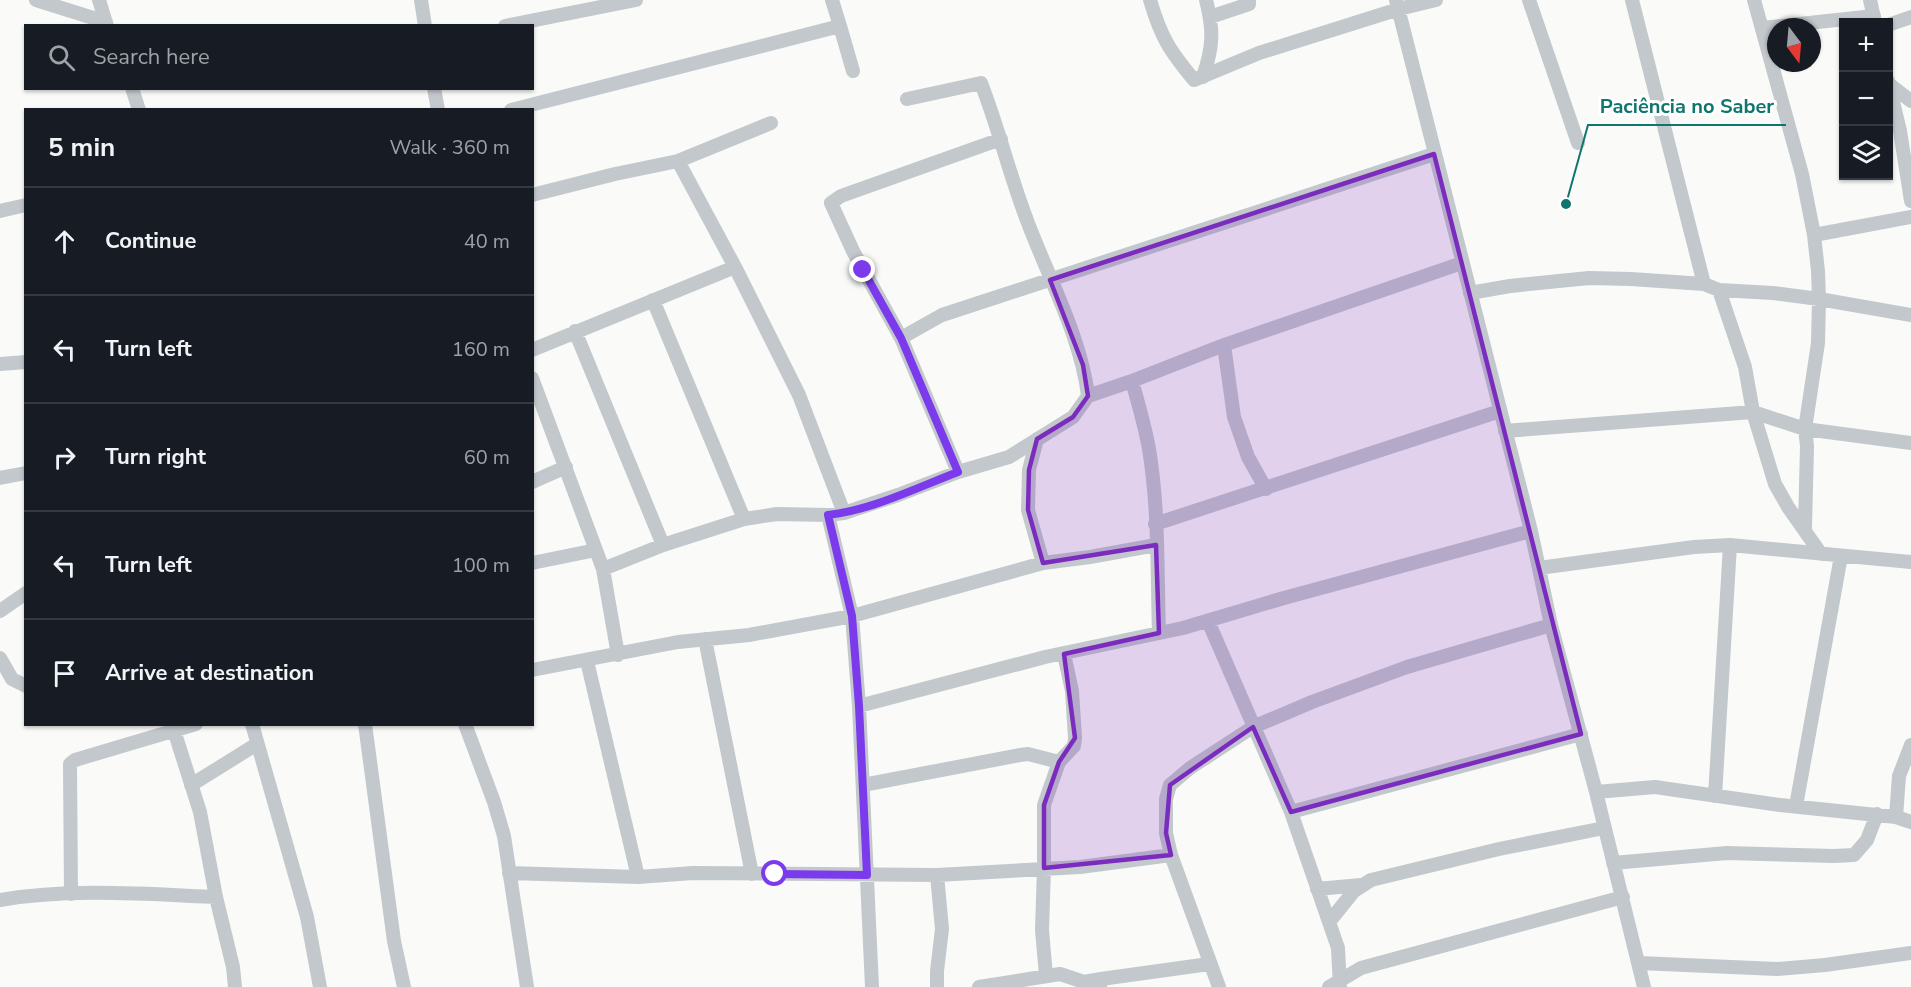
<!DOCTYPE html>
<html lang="en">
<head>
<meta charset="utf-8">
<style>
  body { margin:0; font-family:"Nunito Sans",sans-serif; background:#20242c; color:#f1f3f6 }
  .controls { position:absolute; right:18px; top:18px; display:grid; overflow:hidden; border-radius:0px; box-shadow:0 2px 4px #0004 }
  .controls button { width:54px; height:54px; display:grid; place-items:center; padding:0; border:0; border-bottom:2px solid #363941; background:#171b24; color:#f1f3f6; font:30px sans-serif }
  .compass { position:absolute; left:1767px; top:18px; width:54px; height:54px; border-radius:50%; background:#171b24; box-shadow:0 2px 4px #0004; rotate:164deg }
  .stop { position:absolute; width:18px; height:18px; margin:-14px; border:4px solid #7c3aed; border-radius:50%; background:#fff }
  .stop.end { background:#7c3aed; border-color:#fff; box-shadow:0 2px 6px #0008 }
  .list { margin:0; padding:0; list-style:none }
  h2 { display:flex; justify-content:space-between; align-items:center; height:78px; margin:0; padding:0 24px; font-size:26px }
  h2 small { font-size:20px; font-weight:400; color:#9ea1a6 }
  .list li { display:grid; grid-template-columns:39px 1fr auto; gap:18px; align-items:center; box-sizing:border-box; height:108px; padding:0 24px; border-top:2px solid #363941 }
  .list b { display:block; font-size:22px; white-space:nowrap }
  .list em { font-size:20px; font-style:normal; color:#9ea1a6 }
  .icon { flex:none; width:33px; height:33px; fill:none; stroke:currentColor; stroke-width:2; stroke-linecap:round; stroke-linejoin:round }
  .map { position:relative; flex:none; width:1911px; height:987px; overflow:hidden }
  .search { position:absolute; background:#171b24; box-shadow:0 2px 4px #0004; left:24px; top:24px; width:510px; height:66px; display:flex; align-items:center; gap:15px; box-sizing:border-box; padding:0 21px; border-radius:0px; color:#9ea1a6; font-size:22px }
  .panel { position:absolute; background:#171b24; box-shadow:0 2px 4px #0004; left:24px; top:108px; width:510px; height:618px; border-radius:0px }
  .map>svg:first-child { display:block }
</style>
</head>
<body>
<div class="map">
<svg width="1911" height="987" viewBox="0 0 1911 987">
  <rect width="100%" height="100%" fill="#fafaf8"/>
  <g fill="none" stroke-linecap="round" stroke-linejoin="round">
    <path stroke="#c3c8cc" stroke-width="14" d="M36,0L106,22
      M99,0L107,26
      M421,0L425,26
      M832,0L840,26
      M1150,0C1161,37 1169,50 1194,80L1259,53L1399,9L1436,0
      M1396,0L1531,531L1551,625L1596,792L1644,987
      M1529,0L1578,143
      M1632,0L1704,284
      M1754,0L1802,174L1814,235L1818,271L1819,299L1818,343L1805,429L1807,446L1805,528
      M1870,0L1875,22
      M1210,17L1249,4V0
      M1888,25L1911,17
      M505,26L636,0
      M1762,28L1874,16
      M1203,77C1213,47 1214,31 1206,0
      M1888,81L1900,131L1911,201
      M1889,84L1911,101
      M132,88L139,110
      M434,88L438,110
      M907,99L981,83C999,129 1010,177 1028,223C1048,276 1082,340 1088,396
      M511,110L840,26L853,71
      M678,161L735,267L799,395L844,513
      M532,195L615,174L678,161L771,123
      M0,211L26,205
      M1814,235L1911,217
      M1719,290L1745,367L1753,412L1775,484L1788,507L1821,554
      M1470,293L1510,286L1589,278L1631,279L1704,284L1719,290L1773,293L1819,299L1911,315
      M653,300L744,519
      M575,331L663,545
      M901,338L942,315L997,297L1434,154
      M1224,345L1234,417L1248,457L1266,489
      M532,350L735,267
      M0,364L26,362
      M532,378L603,569L618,655
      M1132,381C1138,403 1145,426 1149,449C1159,509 1157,572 1159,633
      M1505,431L1753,412L1805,429L1911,443
      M1037,439L1029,470L1028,510L1043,563
      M958,472L901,338L853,251L831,203L841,196L1001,139
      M0,478L26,473
      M532,482L566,467
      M828,515L852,616L859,706L872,987
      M1155,524L1500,411
      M532,563L596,550
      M1539,568L1694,547L1730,545L1911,562
      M603,569L663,545L744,519L777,514L828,515L844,513L898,495L958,472L1009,457L1073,417L1088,396L1132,381L1224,345L1462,263
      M0,611L26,593
      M1208,621L1291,812L1338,948L1340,987
      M705,639L752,874
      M0,658L12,679L26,686
      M587,661L638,877
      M532,670L678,642L749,635L852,616L1043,563L1090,557L1156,545
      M859,706L1045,657L1183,628L1284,598L1531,531
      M172,724L200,812L216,897L233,967L235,987
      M252,724L307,917L320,987
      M365,724L394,941L404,987
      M465,724L494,802L504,836L527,987
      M191,785L257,744
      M863,785L1020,755L1028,754L1059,762
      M1596,792L1655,787L1780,805L1896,817L1911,822
      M1715,796L1730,545
      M1796,806L1841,556
      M1291,812L1581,734
      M1896,817L1899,776L1911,745
      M1613,863L1727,853L1834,856L1854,855L1867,840L1877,814
      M509,873L638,877L693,873L937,875L1080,867L1171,855
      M937,875L942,929L937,971V987
      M1317,889L1361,885
      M71,894L70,764L75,760L196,724
      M0,900C70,888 145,894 216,897
      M1329,922L1354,891L1371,880L1499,849L1604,828
      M1639,963L1777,969L1825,965L1911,953
      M1046,976L1042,930L1044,868V805L1059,762L1074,746L1075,738L1072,691L1064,654
      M1101,979L1209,964
      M979,987L1060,974L1084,982L1101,979L1100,987
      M1219,987L1171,855L1166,833V799L1170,785L1190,768L1253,727L1312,702L1407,667L1551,625
      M1329,987L1361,968L1623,897"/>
  </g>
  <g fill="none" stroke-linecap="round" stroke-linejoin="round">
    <path stroke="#7c3aed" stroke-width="8" d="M775,874L867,875L859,706L852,616L828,515C872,510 916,488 958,472L901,338L863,270"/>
  </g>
  <path fill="#7b2cbf" fill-opacity="0.2" stroke="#7b2cbf" stroke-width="4.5" stroke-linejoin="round" d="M1434,154L1581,734L1291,812L1253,727L1170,785L1166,833L1171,855L1044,868V805L1059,762L1075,738L1064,654L1159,633L1156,545L1043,563L1028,510L1029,470L1037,439L1073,417L1088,396L1083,365L1050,280Z"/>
  <path fill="none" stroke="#0f766e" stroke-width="2" d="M1566 204L1588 125H1786"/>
  <circle fill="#0f766e" stroke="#fff" stroke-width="2" cx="1566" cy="204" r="6"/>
  <g font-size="20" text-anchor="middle" font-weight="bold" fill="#0f766e" stroke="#fff" stroke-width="6" stroke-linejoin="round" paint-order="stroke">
    <text x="1687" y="113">Paciência no Saber</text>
  </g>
</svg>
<div class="controls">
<button>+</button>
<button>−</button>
<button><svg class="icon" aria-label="layers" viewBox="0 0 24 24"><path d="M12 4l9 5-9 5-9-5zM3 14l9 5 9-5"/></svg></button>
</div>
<svg class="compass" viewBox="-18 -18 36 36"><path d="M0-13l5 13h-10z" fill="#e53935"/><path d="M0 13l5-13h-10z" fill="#9ea1a6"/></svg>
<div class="stop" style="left:775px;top:874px"></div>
<div class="stop end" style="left:863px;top:270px"></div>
<div class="search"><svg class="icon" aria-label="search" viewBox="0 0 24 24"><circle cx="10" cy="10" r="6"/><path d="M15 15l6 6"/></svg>Search here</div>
<section class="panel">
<h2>5 min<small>Walk · 360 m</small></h2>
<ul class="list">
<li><svg class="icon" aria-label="ahead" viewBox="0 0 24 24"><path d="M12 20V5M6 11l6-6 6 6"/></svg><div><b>Continue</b></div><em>40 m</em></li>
<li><svg class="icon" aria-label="left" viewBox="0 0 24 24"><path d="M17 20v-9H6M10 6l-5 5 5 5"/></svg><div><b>Turn left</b></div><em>160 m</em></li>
<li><svg class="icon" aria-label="right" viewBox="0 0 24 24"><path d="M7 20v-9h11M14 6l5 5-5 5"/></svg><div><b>Turn right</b></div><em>60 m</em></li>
<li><svg class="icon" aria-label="left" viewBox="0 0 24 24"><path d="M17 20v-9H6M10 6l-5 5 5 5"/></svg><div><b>Turn left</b></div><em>100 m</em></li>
<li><svg class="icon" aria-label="arrive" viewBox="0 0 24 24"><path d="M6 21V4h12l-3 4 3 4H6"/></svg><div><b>Arrive at destination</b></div></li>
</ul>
</section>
</div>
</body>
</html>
